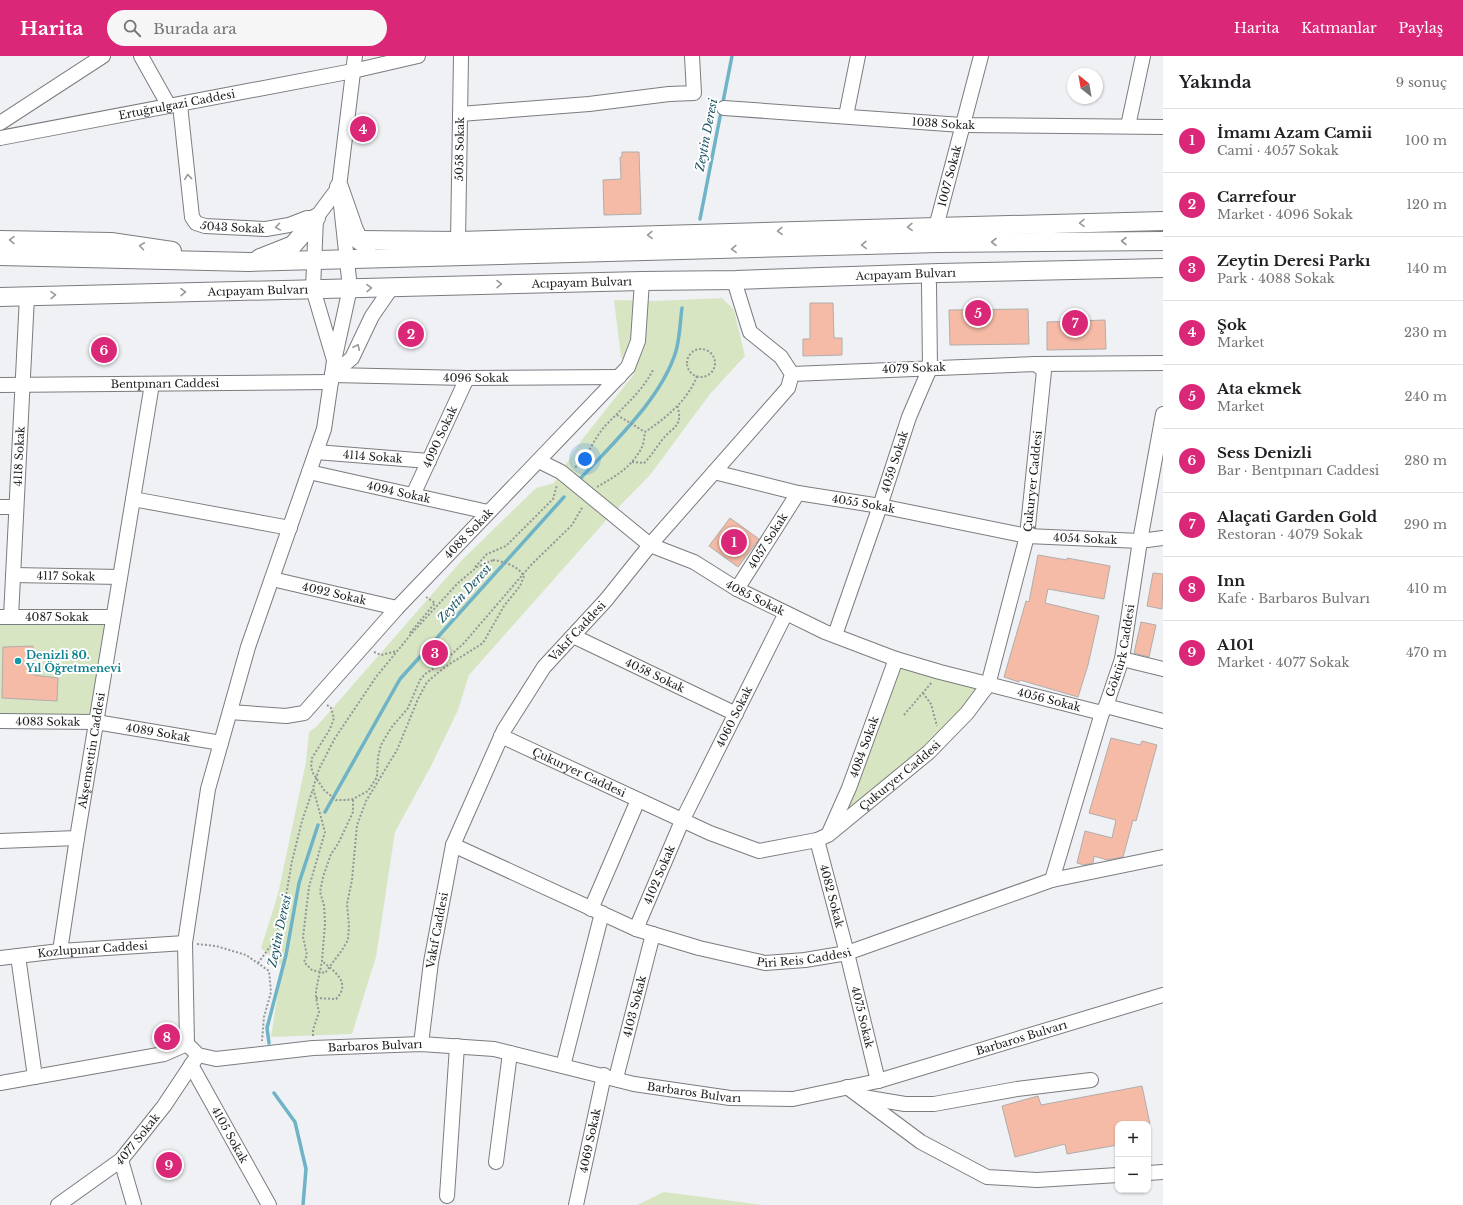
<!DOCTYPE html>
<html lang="tr">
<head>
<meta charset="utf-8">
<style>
  body { margin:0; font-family:"Libre Baskerville",serif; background:#f6f6f6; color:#202124 }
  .controls { position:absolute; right:12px; bottom:12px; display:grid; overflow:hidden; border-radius:8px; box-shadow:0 1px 3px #0004 }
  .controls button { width:36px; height:36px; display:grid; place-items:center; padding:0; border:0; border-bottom:1px solid #e0e0e0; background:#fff; color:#202124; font:20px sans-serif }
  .compass { position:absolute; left:1067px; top:12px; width:36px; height:36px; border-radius:50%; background:#fff; box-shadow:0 1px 3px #0004; rotate:329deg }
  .you { position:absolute; left:585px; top:403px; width:14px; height:14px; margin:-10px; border:3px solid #fff; border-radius:50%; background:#1a73e8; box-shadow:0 0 0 6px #1a73e833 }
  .badge { display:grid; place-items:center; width:26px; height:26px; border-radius:50%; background:#db2777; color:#fff; font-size:13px; font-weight:700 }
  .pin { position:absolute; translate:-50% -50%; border:2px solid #fff; box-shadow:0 1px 4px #0006 }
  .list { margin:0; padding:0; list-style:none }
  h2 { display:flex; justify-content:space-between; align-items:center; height:52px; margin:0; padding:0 16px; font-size:17px }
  h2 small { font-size:13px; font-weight:400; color:#757577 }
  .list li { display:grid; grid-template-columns:26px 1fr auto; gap:12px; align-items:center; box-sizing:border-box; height:64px; padding:0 16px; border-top:1px solid #e0e0e0 }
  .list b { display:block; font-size:15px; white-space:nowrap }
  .list p { margin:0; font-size:13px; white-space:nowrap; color:#757577 }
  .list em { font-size:13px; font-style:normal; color:#757577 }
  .icon { flex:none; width:22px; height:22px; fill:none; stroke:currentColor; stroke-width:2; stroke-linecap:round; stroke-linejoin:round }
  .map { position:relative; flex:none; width:1163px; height:1149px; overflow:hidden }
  header { display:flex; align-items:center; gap:24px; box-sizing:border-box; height:56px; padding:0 20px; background:#db2777; color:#fff }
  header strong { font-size:19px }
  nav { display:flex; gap:22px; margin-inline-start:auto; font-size:14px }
  .search { width:280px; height:36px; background:#f6f6f6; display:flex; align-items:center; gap:10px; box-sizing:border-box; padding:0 14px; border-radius:22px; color:#757577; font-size:15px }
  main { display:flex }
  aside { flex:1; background:#fff }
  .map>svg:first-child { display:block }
</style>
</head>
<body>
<header>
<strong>Harita</strong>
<div class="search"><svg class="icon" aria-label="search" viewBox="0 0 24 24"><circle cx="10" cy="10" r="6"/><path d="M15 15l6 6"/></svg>Burada ara</div>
<nav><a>Harita</a><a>Katmanlar</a><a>Paylaş</a></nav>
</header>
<main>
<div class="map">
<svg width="1163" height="1149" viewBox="0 0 1163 1149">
  <rect width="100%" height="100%" fill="#eff1f4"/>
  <path fill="#d8e5c3" d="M722,242L734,254L745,300L710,338L650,419L609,461L469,619L458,654L431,710L395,776L376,901L352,978L271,981L282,910L261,892L278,838L306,706L309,676L317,670L462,504L536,432L554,427L581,385L634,318L621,301L614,244L656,245Z
    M0,566H107L94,662L0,661Z
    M900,607L978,633L977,637L909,705L839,762Z
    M664,1136L763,1149H637Z"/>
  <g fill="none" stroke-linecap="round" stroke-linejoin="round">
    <path stroke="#6fb3c6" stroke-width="3.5" d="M700,163L732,0
      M580,423C613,387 662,342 676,295C680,281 680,266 682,252
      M325,756L400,623L564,441
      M269,987L267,972L286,899L299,827L318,769
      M274,1037L295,1066L306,1113L303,1149"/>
  </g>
  <path fill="#f5bba6" stroke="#b1adab" d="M622,96H639L641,158L604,159L603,124L621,123L620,101H622Z
    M810,247H833L834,282H842V299L803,300V283H810Z
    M1028,253L1029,288L950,289L949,254Z
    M1105,264L1106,293L1047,294V266Z
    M730,462L759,483L738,511L709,490Z
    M1038,499L1067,504V502L1110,510L1104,543L1048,533L1045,547L1099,560L1088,609L1078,641L1020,624L1019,626L1004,621L1026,545L1029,546Z
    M1153,517L1163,518L1162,553L1147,550Z
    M1141,566L1156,569L1149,601L1134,597Z
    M33,590L34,619L58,622L57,645L2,642L3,591Z
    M1111,682L1140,689L1142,685L1157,689L1136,765L1133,764L1123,801L1107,804L1094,800L1093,807L1084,809L1077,807L1085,775L1112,782L1116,764L1089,757Z
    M1142,1030L1150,1068H1118V1089L1067,1098L1065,1088L1015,1101L1002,1050L1038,1040L1041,1049Z"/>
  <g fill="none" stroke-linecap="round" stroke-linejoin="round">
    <g stroke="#7a7c7f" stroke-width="16">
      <g id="minor">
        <path d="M141,0L169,50"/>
        <path id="s1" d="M355,0L339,131L350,232L334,305L324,373L248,591L208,733L185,887L187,988L198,999L216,1003L313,992L421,988L494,993L634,1028L730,1042L793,1043L878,1025L1163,939"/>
        <path id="s2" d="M180,49L192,161L196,167L205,170L266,173L289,169L307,162H316"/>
        <path id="s3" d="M724,52L962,69L1163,71"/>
        <path d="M460,58L589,48L669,38L694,37L692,0"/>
        <path d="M846,60L858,0"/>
        <path d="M0,67L103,0"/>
        <path d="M1128,70L1143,0"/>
        <path id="s4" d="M0,82L353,15L418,0"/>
        <path id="s5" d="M936,171L981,0"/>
        <path id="s6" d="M458,185L461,0"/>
        <path d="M334,304L313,233L316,162L339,131"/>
        <path d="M1036,308L1163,307"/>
        <path id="s7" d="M332,319L467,322L619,321"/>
        <path d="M332,319L352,302L372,260L392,231"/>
        <path id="s8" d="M0,329L331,326"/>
        <path id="s9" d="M316,396L429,405"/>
        <path id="s10" d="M539,405L561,416L650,489L694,506L737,533L825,576L896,603L940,616L1102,657"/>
        <path id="s11" d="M309,416L488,456"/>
        <path id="s12" d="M714,416L798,437L880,450L1027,480L1140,485L1163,482"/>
        <path id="s13" d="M413,439L467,322"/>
        <path d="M133,443L290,472"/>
        <path d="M0,451H16"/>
        <path id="s14" d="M13,519L120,521"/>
        <path id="s15" d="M272,523L397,552"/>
        <path id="s16" d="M737,533L798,437"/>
        <path id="s17" d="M0,561H113"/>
        <path id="s18" d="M11,561L27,240"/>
        <path id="s19" d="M835,579L880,450L909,361L930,312L929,228"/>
        <path id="s20" d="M573,580L736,658"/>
        <path d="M1122,603L1163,613"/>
        <path d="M1106,650L1163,665"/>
        <path id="s21" d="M230,656L286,660L304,657L397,552L628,311L638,285L642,225"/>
        <path id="s22" d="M0,665L96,666L221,687"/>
        <path id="s23" d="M501,680L710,777L759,795L817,784L828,779L929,696L967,657L988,629L1027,480L1044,315L1036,308L792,318"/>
        <path id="s24" d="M829,777L849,732L896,603"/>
        <path id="s25" d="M817,784L847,897L878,1025"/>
        <path d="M0,785L77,782"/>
        <path id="s26" d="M453,789L636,873L699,892L765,907L805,904L847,897L1052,824L1163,801"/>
        <path id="s27" d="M1052,824L1102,657L1106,650L1122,603L1140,485L1163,358"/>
        <path d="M591,853L638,744"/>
        <path id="s28" d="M636,873L682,765L786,557"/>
        <path id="s29" d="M60,895L77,782L152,328"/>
        <path d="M18,900L35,1021"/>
        <path id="s30" d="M0,902L60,895L185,887"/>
        <path id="s31" d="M421,988L431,906L453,789L504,674L544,611L606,544L650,489L788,332L792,318L781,301L750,276L736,231V224"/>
        <path id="s32" d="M191,1009L269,1149"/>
        <path d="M563,1010L602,857"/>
        <path id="s33" d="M616,1022L653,878"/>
        <path d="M0,1027L164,998L187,988"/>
        <path d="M847,1031L921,1086L987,1121L1037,1124L1118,1119"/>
        <path d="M863,1041L905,1048H934L1017,1033L1091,1024"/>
        <path d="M121,1104L134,1149"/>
        <path d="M496,1106L510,997"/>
        <path d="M1148,1117L1163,1116"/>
        <path d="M447,1140L457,990"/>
        <path id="s34" d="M58,1149L121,1104L164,1050L198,999"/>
        <path id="s35" d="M576,1149L604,1019"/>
      </g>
    </g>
    <g stroke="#7a7c7f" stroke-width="20">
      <g id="major">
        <path d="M339,131L354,174L359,184L367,190"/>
        <path d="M0,184L111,186L172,195"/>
        <path d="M359,184L458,185L936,171L1163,165"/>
        <path d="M0,200L249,206L938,187L1163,185"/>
        <path d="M260,202L293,189L316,162"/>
        <path id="s36" d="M0,241L642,225L736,224L939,217L1163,212"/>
      </g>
    </g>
    <path stroke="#959698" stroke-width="2" stroke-dasharray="2 2" stroke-linecap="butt" d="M687 307a14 14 0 1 1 28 0a14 14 0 1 1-28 0Z
      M617,359L645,376
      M632,406L644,407C651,400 656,392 662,384C673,370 684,371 677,349
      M575,411L581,409C589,395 596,380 606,369C624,350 641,337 653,314
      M597,431C616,420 632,411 642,391C644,387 644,381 645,376C666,362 688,344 697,320
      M493,504C503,505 518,510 524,520L520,530L504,550L483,587L445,611L427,626L418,643L397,694L366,745L357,769L352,824L347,848L349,869L348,884L342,894L325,917L312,914L304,906L307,899L303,881L309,831L325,776L313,732L319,713L335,682L376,621L412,577L458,527L477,511Z
      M475,511L487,498L506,490L553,443L557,429
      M410,577L435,547L426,541
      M374,596L381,599L397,595
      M923,637L931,648L937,670
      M327,649L331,652L334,662L330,673L312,702L311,711L313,717L324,734L336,744H347L353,743L368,735L377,721L378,701L381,689L391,672L408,652L420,624L425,618L441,608L464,587L531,509L572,469L583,450
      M904,659L932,626
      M197,888L216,890L246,899L269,915L271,936L264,961L262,985
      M258,907L275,884L286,840L292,805L302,765L313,733
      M316,942L336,943C352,927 334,915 322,905
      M313,980V974L319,956L316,942V935L322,905L325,867L324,849L320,836L323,821L331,798L338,788L353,756V743"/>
    <use href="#minor" stroke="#fff" stroke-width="14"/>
    <use href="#major" stroke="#fff" stroke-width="18"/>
  </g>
  <defs><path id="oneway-chevron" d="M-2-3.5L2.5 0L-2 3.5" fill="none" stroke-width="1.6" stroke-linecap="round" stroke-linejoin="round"/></defs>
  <g stroke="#99999a">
    <use href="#oneway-chevron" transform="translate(188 121) rotate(-96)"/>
    <use href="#oneway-chevron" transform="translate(1082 167) rotate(179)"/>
    <use href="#oneway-chevron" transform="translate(278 171) rotate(171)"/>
    <use href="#oneway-chevron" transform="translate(910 171) rotate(178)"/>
    <use href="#oneway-chevron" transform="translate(780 175) rotate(178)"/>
    <use href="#oneway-chevron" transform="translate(650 179) rotate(178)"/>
    <use href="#oneway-chevron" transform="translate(12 184) rotate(-179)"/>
    <use href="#oneway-chevron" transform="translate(1124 185) rotate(180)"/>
    <use href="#oneway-chevron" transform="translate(994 186) rotate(180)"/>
    <use href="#oneway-chevron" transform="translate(864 189) rotate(178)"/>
    <use href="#oneway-chevron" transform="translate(142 190) rotate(-172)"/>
    <use href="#oneway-chevron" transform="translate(734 193) rotate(178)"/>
    <use href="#oneway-chevron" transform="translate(499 228) rotate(-1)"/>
    <use href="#oneway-chevron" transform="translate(369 232) rotate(-1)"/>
    <use href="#oneway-chevron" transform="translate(183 236) rotate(-1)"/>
    <use href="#oneway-chevron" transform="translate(53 239) rotate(-1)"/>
    <use href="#oneway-chevron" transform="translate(357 291) rotate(-65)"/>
  </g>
  <circle fill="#0f9aa8" stroke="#fff" stroke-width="1.5" cx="18" cy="605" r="4"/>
  <g text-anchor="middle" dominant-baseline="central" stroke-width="4" stroke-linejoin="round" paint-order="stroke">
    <g font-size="11" fill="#1c1c1e" stroke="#fff">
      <text stroke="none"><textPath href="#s4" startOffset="180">Ertuğrulgazi Caddesi</textPath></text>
      <text stroke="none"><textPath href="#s3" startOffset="220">1038 Sokak</textPath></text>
      <text stroke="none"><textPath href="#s6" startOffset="92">5058 Sokak</textPath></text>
      <text stroke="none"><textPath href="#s5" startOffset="53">1007 Sokak</textPath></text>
      <text stroke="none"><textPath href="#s2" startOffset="157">5043 Sokak</textPath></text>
      <text stroke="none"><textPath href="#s36" startOffset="906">Acıpayam Bulvarı</textPath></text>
      <text stroke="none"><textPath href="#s36" startOffset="582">Acıpayam Bulvarı</textPath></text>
      <text stroke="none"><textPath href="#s36" startOffset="258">Acıpayam Bulvarı</textPath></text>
      <text transform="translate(914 312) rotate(-2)">4079 Sokak</text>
      <text stroke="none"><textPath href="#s7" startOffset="144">4096 Sokak</textPath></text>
      <text stroke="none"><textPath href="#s8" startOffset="165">Bentpınarı Caddesi</textPath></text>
      <text stroke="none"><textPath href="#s13" startOffset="64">4090 Sokak</textPath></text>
      <text stroke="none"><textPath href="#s18" startOffset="161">4118 Sokak</textPath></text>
      <text stroke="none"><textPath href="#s9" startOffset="57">4114 Sokak</textPath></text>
      <text stroke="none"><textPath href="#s19" startOffset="183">4059 Sokak</textPath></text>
      <text stroke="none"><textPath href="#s23" startOffset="783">Çukuryer Caddesi</textPath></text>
      <text stroke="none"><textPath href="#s11" startOffset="92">4094 Sokak</textPath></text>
      <text stroke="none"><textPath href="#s12" startOffset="153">4055 Sokak</textPath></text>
      <text stroke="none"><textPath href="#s21" startOffset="318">4088 Sokak</textPath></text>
      <text stroke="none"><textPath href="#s12" startOffset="378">4054 Sokak</textPath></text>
      <text stroke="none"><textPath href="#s16" startOffset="57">4057 Sokak</textPath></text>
      <text stroke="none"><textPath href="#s14" startOffset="53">4117 Sokak</textPath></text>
      <text stroke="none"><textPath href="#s15" startOffset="64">4092 Sokak</textPath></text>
      <text stroke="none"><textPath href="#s10" startOffset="258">4085 Sokak</textPath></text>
      <text stroke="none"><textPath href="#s17" startOffset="57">4087 Sokak</textPath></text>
      <text stroke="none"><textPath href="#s31" startOffset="451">Vakıf Caddesi</textPath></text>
      <text stroke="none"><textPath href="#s27" startOffset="240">Göktürk Caddesi</textPath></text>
      <text stroke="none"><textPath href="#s20" startOffset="91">4058 Sokak</textPath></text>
      <text stroke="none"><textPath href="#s10" startOffset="570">4056 Sokak</textPath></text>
      <text stroke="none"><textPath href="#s28" startOffset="234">4060 Sokak</textPath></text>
      <text stroke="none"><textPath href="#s22" startOffset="48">4083 Sokak</textPath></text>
      <text stroke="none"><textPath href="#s22" startOffset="159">4089 Sokak</textPath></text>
      <text stroke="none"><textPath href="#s24" startOffset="93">4084 Sokak</textPath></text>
      <text stroke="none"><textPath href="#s29" startOffset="203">Akşemsettin Caddesi</textPath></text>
      <text stroke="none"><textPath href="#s23" startOffset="86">Çukuryer Caddesi</textPath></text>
      <text stroke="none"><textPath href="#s23" startOffset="447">Çukuryer Caddesi</textPath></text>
      <text stroke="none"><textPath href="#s28" startOffset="59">4102 Sokak</textPath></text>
      <text stroke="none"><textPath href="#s25" startOffset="58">4082 Sokak</textPath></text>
      <text stroke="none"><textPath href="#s31" startOffset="115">Vakıf Caddesi</textPath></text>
      <text stroke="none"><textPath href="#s30" startOffset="93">Kozlupınar Caddesi</textPath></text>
      <text stroke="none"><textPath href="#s26" startOffset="374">Piri Reis Caddesi</textPath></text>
      <text stroke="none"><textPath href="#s33" startOffset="74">4103 Sokak</textPath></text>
      <text stroke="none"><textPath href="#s25" startOffset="183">4075 Sokak</textPath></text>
      <text stroke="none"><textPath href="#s1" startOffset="1866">Barbaros Bulvarı</textPath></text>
      <text stroke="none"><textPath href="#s1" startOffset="1206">Barbaros Bulvarı</textPath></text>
      <text stroke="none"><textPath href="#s1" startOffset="1530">Barbaros Bulvarı</textPath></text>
      <text stroke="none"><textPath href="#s32" startOffset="80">4105 Sokak</textPath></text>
      <text stroke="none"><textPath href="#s34" startOffset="104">4077 Sokak</textPath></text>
      <text stroke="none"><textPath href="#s35" startOffset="66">4069 Sokak</textPath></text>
    </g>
    <g font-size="11" font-weight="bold" fill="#0d838f" stroke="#fff" text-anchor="start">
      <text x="26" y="599">Denizli 80.<tspan x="26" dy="13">Yıl Öğretmenevi</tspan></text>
    </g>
    <g font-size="12" font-style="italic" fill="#1b5563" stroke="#fff">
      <text transform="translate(706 79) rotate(-79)">Zeytin Deresi</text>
      <text transform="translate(464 537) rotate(-48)">Zeytin Deresi</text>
      <text transform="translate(279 875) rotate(-78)">Zeytin Deresi</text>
    </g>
  </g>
</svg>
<div class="controls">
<button>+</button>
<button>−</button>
</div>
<svg class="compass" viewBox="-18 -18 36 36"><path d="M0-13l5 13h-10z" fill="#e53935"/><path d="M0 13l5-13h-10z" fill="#757577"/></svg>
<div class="you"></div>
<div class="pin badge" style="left:734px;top:486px">1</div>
<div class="pin badge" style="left:411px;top:278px">2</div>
<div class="pin badge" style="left:435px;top:597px">3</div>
<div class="pin badge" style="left:363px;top:73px">4</div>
<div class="pin badge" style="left:978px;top:257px">5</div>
<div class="pin badge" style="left:104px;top:294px">6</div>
<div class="pin badge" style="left:1075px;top:267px">7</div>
<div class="pin badge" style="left:167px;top:981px">8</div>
<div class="pin badge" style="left:169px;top:1109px">9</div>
</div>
<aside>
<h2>Yakında<small>9 sonuç</small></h2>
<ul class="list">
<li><span class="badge">1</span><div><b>İmamı Azam Camii</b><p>Cami · 4057 Sokak</p></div><em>100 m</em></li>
<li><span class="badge">2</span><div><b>Carrefour</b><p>Market · 4096 Sokak</p></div><em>120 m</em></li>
<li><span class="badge">3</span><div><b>Zeytin Deresi Parkı</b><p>Park · 4088 Sokak</p></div><em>140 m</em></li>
<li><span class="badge">4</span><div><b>Şok</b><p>Market</p></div><em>230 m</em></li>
<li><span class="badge">5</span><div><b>Ata ekmek</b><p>Market</p></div><em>240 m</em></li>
<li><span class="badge">6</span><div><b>Sess Denizli</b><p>Bar · Bentpınarı Caddesi</p></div><em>280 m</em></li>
<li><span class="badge">7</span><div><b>Alaçati Garden Gold</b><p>Restoran · 4079 Sokak</p></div><em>290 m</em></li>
<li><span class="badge">8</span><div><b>Inn</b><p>Kafe · Barbaros Bulvarı</p></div><em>410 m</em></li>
<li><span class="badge">9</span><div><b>A101</b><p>Market · 4077 Sokak</p></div><em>470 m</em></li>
</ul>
</aside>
</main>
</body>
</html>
